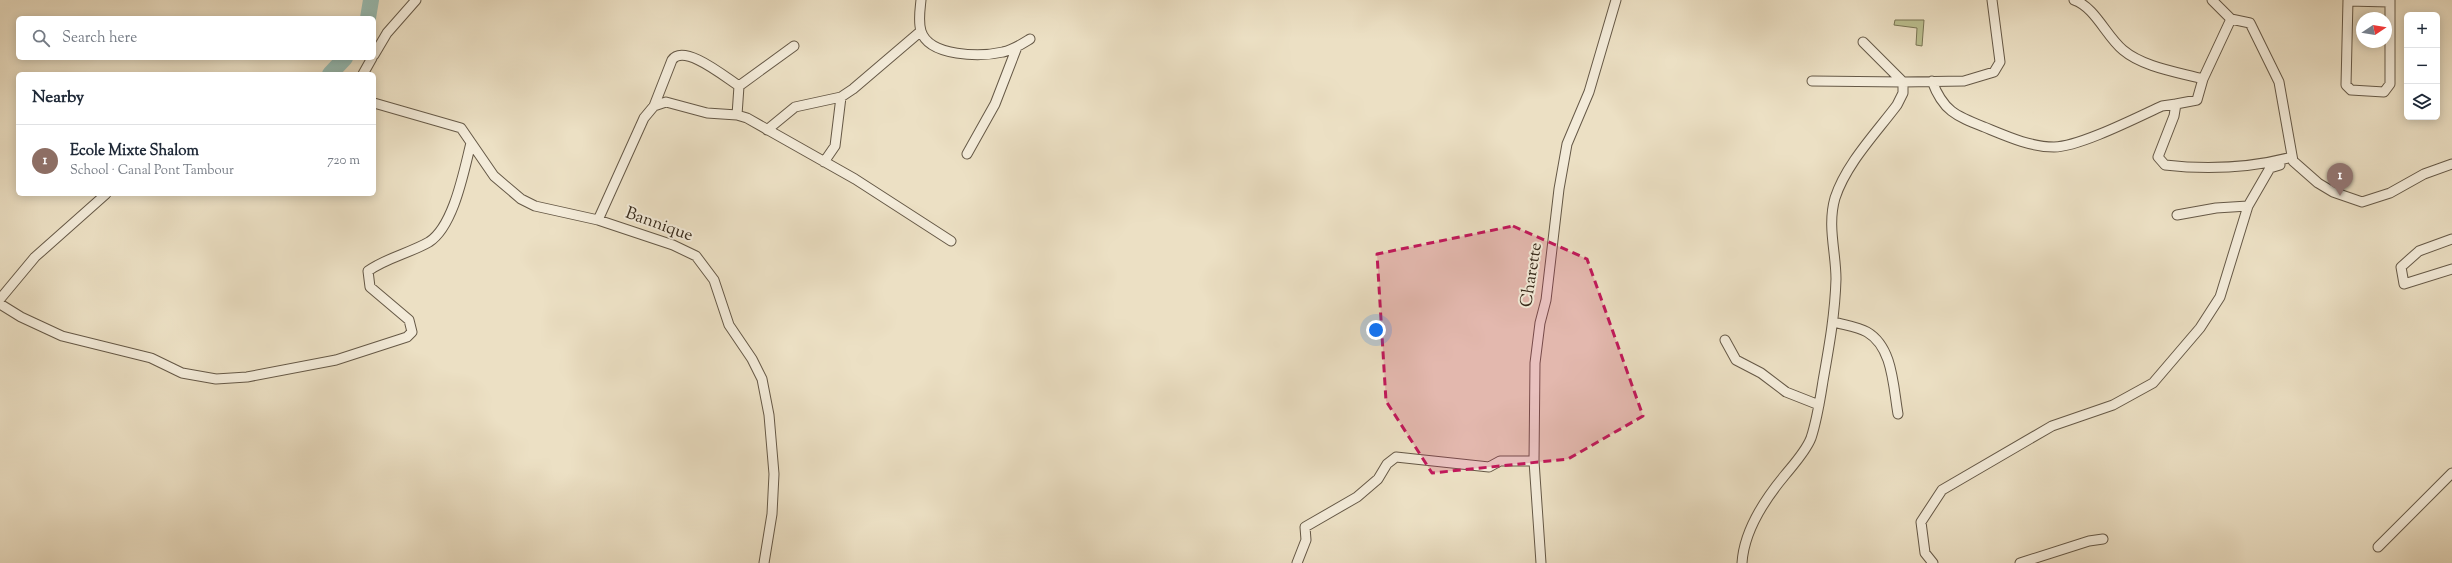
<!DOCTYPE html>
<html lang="en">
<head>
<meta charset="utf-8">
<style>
  body { margin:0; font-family:"Sorts Mill Goudy",serif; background:#f6f6f7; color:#1f2937 }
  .controls { position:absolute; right:12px; top:12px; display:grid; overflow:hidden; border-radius:6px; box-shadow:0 2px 10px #0003 }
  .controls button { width:36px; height:36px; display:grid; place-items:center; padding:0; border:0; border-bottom:1px solid #e0e1e3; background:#fff; color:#1f2937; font:20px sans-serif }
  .compass { position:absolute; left:2356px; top:12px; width:36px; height:36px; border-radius:50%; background:#fff; box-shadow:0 2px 10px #0003; rotate:78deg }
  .you { position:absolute; left:1376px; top:330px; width:14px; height:14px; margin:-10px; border:3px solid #fff; border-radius:50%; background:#1a73e8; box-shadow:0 0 0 6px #1a73e833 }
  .badge { display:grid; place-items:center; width:26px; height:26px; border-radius:50%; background:#8f2418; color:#fff; font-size:13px; font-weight:700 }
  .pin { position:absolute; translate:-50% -33px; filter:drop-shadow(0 1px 2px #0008) }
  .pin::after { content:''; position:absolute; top:21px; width:14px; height:12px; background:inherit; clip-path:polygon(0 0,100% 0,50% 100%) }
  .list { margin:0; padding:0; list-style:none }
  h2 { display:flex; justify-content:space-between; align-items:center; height:52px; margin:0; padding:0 16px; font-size:17px }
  h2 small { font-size:13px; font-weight:400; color:#747a83 }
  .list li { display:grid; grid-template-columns:26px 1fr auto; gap:12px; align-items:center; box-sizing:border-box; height:72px; padding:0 16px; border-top:1px solid #e0e1e3 }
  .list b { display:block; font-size:15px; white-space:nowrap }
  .list p { margin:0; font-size:13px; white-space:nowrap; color:#747a83 }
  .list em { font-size:13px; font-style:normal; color:#747a83 }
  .icon { flex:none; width:22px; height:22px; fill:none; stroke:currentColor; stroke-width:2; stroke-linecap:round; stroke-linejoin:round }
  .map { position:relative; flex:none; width:2452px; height:563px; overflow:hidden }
  .search { position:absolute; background:#fff; box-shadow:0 2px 10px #0003; left:16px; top:16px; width:360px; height:44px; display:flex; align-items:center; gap:10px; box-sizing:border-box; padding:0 14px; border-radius:6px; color:#747a83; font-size:15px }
  .panel { position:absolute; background:#fff; box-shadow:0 2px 10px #0003; left:16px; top:72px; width:360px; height:124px; border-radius:6px }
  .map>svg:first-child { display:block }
</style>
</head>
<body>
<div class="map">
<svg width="2452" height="563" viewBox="0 0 2452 563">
  <rect width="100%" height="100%" fill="#ece0c4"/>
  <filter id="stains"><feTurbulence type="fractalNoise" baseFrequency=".005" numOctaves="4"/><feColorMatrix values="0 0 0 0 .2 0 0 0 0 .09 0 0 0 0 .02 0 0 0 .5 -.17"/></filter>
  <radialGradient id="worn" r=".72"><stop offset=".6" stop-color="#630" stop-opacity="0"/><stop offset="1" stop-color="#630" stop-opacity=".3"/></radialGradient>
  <path fill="#bcc191" stroke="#7a7656" d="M1895,20H1924L1922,46L1916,45L1917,28L1894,25Z"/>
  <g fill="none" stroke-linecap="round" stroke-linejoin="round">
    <path stroke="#99bdb3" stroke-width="16" d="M368,18L371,0
      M330,74L345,58"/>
    <g stroke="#655846" stroke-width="11">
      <path id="street" d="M921,0C920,10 918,21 921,31C929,57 981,57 1003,52C1013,50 1022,44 1030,39
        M2074,0C2095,7 2106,36 2123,50C2143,67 2177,72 2203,79
        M2212,0L2231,19L2250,23L2279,82L2293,161L2318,183L2333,192L2362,202L2390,193L2424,174L2452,164
        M2348,0L2346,85L2351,90L2384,92L2390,84V0
        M2348,1L2389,2
        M2231,19L2203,79L2197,100L2176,104L2174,116L2158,157L2165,165C2208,170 2250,168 2292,157
        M1863,42L1903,82
        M374,55L387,33L416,0
        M363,74L372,58
        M1812,81L1903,82
        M1932,81C1943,111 1956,116 1984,127C2006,136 2030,147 2054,147C2079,147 2138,117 2162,106L2176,104
        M374,103L461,128L494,176L521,199L535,206L598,220L673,245L696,256L714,280L729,325L752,359L762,379L769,415L774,474L772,514L764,563
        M654,106L672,60C684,43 725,77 739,86
        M737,115L739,86L794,46
        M767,130L795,107L841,97L853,89L921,31
        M967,154L995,104L1017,47
        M824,162L835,146L841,97
        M2177,215L2216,208L2248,206L2270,168L2280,165
        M598,220L644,118L654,106L666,102L707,113L737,115L747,118L855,179L951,241
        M2452,239L2419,251L2401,267L2404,284L2452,269
        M0,299L35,257L106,194
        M0,304L21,317L62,336L151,358L182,373L216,379L247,377L336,360L407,337L412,332L409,320L370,287L368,271C386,258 410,253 429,242C454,226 464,170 471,143
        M1834,322C1844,325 1858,327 1867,332C1893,347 1893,386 1898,414
        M1725,340L1736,360L1761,373L1786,392L1819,405
        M2378,547L2452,473
        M1297,563L1306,540L1305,527L1357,497L1378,479L1387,464L1396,457L1489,467L1500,461H1534
        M1541,563L1534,461L1535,363L1540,323L1546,300L1559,189L1567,144L1589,92L1616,0
        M1742,563C1744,530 1765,499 1785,475C1794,464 1806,451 1811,438C1817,420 1820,400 1823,381C1829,347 1835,314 1836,279C1836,252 1827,226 1835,198C1846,164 1876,133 1897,105L1903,93V82L1964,81L1994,72L2000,62L1992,0
        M1933,563L1925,553L1921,522L1942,490L2052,426L2113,405L2153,383L2200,328L2220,297L2248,206
        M2020,563L2089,541L2103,539"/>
    </g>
    <use href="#street" stroke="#f3ebd9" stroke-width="9"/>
  </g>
  <path fill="#c2185b" fill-opacity="0.2" stroke="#c2185b" stroke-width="3" stroke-dasharray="8 5" stroke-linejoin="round" d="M1513,226L1587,259L1643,416L1568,459L1432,473L1386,401L1377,254Z"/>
  <g text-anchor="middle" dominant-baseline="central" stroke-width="4" stroke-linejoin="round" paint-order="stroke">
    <g font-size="17" fill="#382b1c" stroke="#f3ebd9">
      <text transform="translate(659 225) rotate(20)">Bannique</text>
      <text transform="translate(1532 275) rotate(-81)">Charette</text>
    </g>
  </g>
  <rect width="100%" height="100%" filter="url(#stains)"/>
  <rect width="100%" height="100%" fill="url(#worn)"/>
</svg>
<div class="controls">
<button>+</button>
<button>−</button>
<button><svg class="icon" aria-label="layers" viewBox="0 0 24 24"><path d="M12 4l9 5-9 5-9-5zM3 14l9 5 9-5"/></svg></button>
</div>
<svg class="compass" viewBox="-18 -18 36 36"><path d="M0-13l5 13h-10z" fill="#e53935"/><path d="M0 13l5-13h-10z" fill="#747a83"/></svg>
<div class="you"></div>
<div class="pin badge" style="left:2340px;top:196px;background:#8d6e63">1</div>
<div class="search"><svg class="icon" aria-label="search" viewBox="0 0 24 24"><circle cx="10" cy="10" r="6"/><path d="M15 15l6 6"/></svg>Search here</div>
<section class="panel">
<h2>Nearby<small></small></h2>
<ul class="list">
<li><span class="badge" style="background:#8d6e63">1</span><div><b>Ecole Mixte Shalom</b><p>School · Canal Pont Tambour</p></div><em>720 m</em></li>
</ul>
</section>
</div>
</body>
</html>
